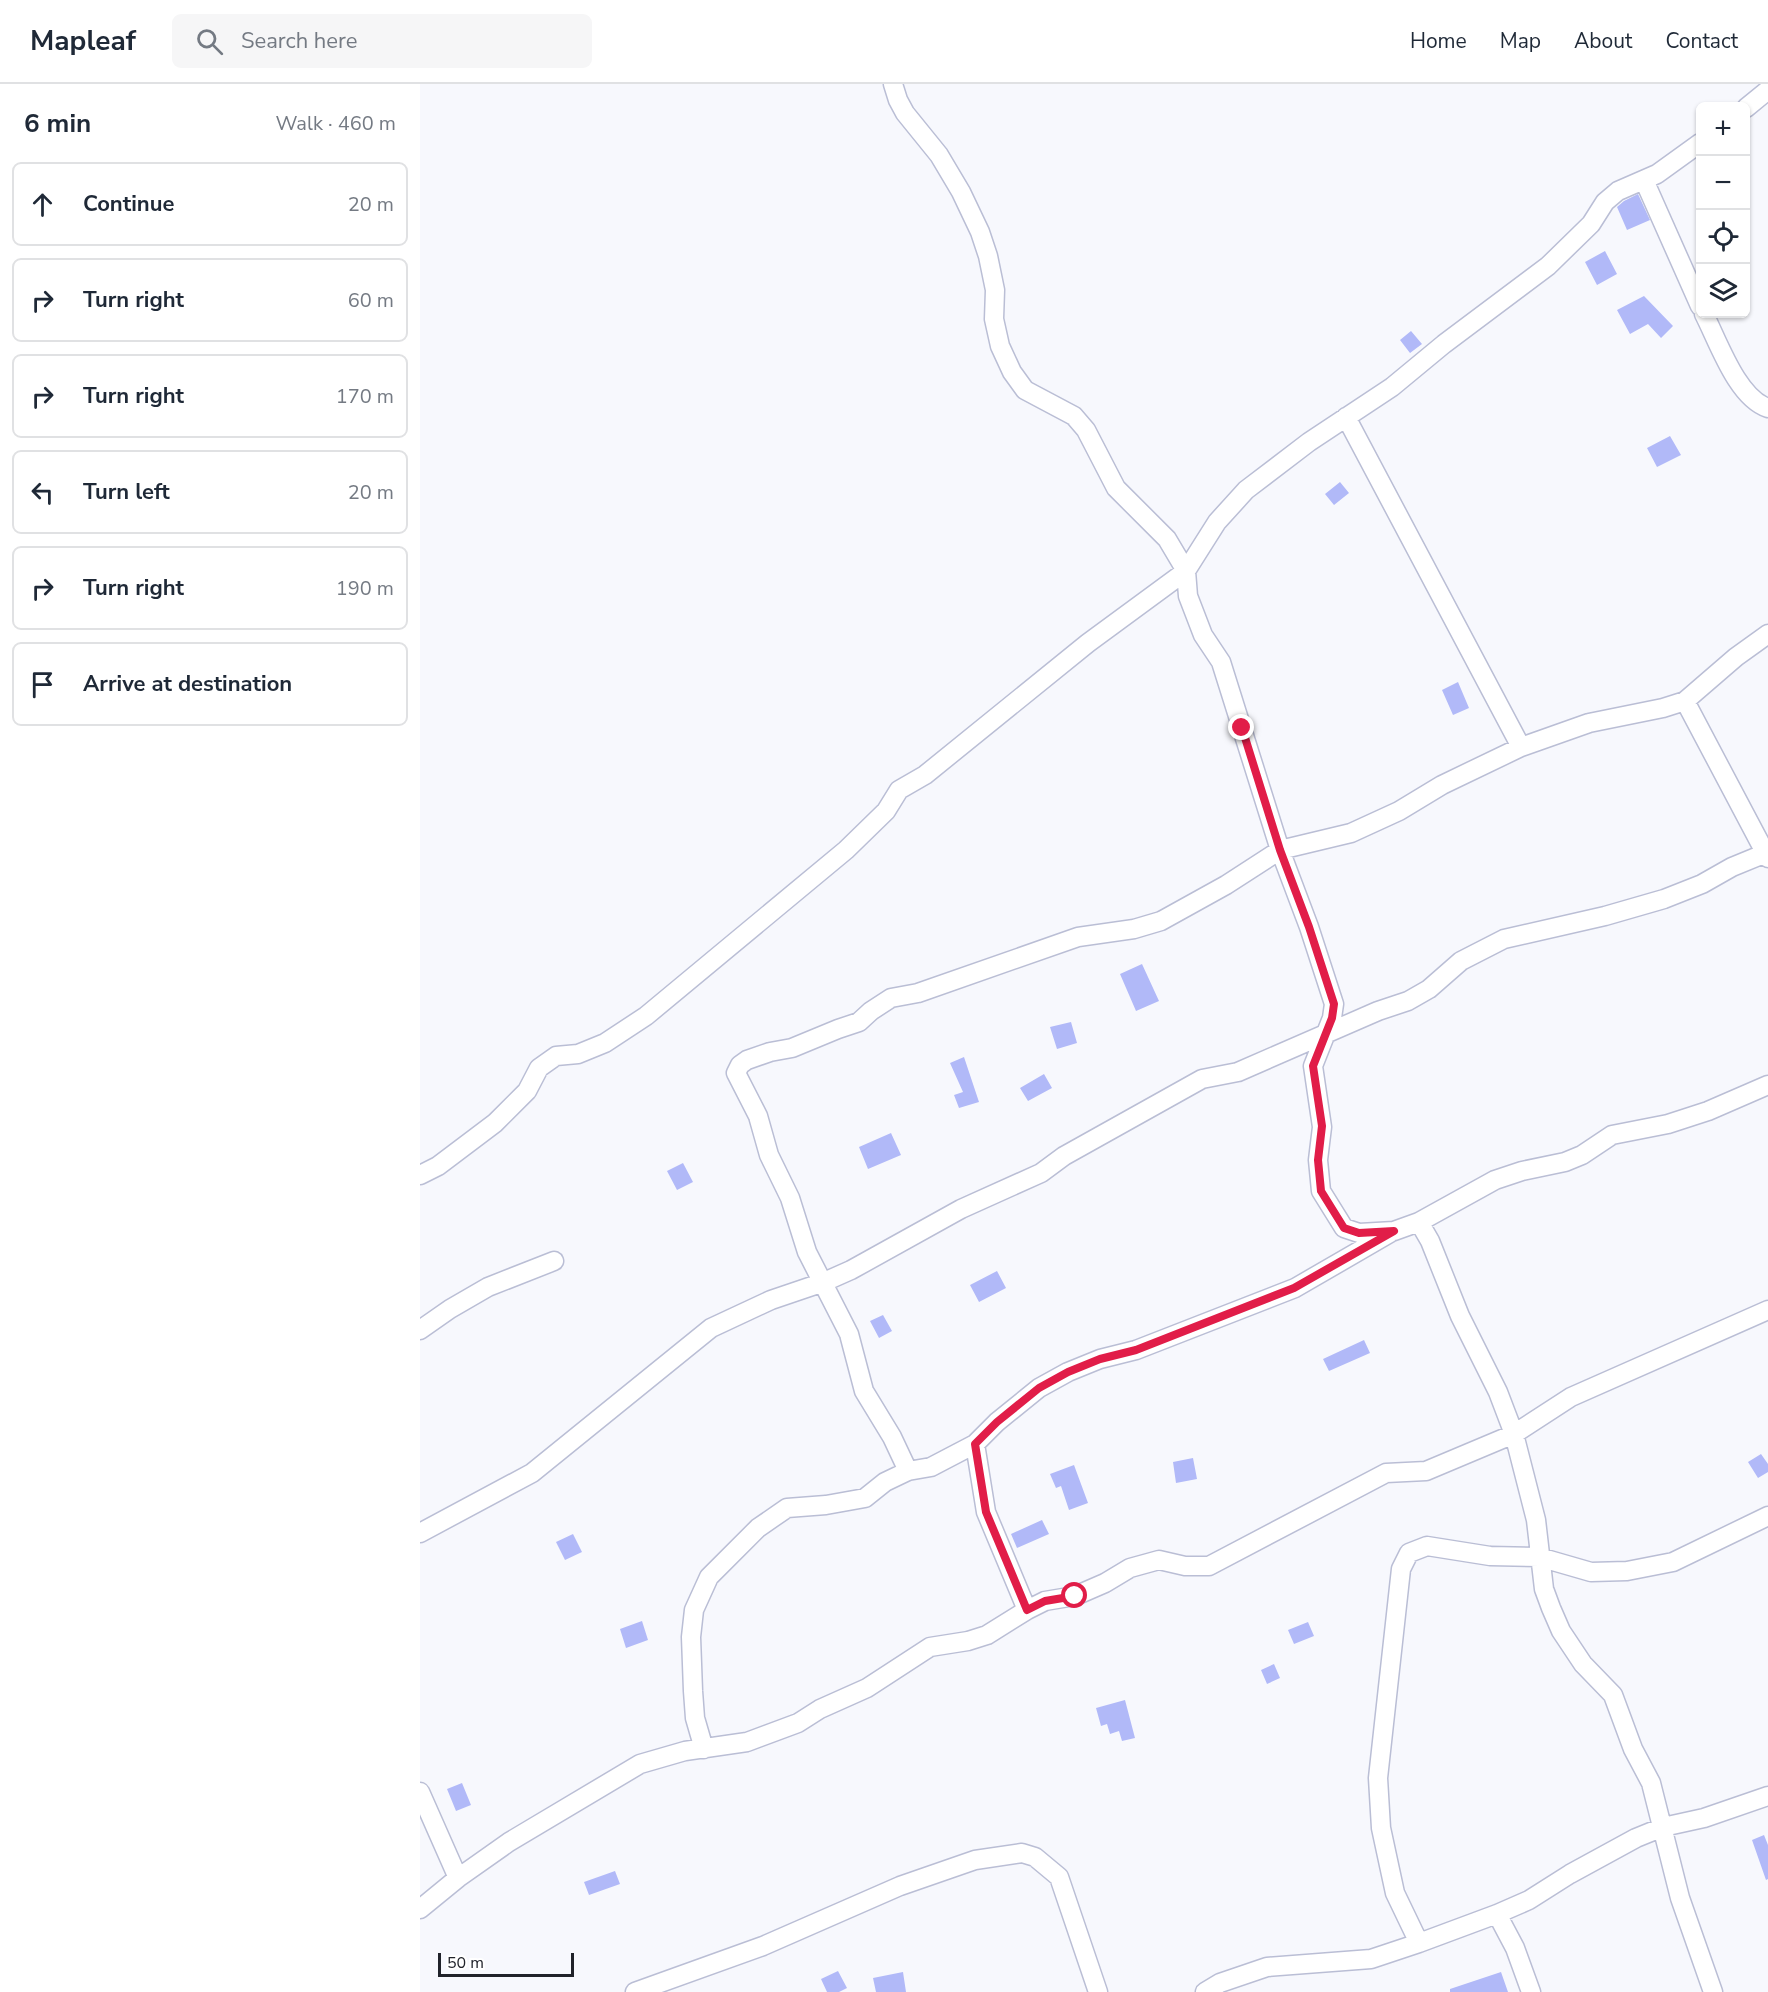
<!DOCTYPE html>
<html lang="en">
<head>
<meta charset="utf-8">
<style>
  body { margin:0; font-family:"Nunito Sans",sans-serif; background:#f6f6f7; color:#1f2937 }
  .controls { position:absolute; right:18px; top:18px; display:grid; overflow:hidden; border-radius:9px; box-shadow:0 2px 4px #0004 }
  .controls button { width:54px; height:54px; display:grid; place-items:center; padding:0; border:0; border-bottom:2px solid #e0e1e3; background:#fff; color:#1f2937; font:30px sans-serif }
  .scale { position:absolute; left:18px; bottom:15px; width:136px; box-sizing:border-box; padding-left:6px; border:3px solid #20222a; border-top:0; font-size:16px; line-height:21px; white-space:nowrap; color:#20222a; -webkit-text-stroke:4px #fff; paint-order:stroke }
  .stop { position:absolute; width:18px; height:18px; margin:-14px; border:4px solid #e11d48; border-radius:50%; background:#fff }
  .stop.end { background:#e11d48; border-color:#fff; box-shadow:0 2px 6px #0008 }
  .list { margin:0; padding:0; list-style:none }
  h2 { display:flex; justify-content:space-between; align-items:center; height:78px; margin:0; padding:0 24px; font-size:26px }
  h2 small { font-size:20px; font-weight:400; color:#747a83 }
  .list li { display:grid; grid-template-columns:39px 1fr auto; gap:18px; align-items:center; box-sizing:border-box; height:84px; margin:0 12px 12px; padding:0 12px; border:2px solid #e0e1e3; border-radius:9px }
  .list b { display:block; font-size:22px; white-space:nowrap }
  .list em { font-size:20px; font-style:normal; color:#747a83 }
  .icon { flex:none; width:33px; height:33px; fill:none; stroke:currentColor; stroke-width:2; stroke-linecap:round; stroke-linejoin:round }
  .map { position:relative; flex:none; width:1348px; height:1908px; overflow:hidden }
  header { display:flex; align-items:center; gap:36px; box-sizing:border-box; height:84px; padding:0 30px; background:#fff; border-bottom:2px solid #e0e1e3 }
  header strong { font-size:28px }
  nav { display:flex; gap:33px; margin-inline-start:auto; font-size:21px }
  .search { width:420px; height:54px; background:#f6f6f7; display:flex; align-items:center; gap:15px; box-sizing:border-box; padding:0 21px; border-radius:9px; color:#747a83; font-size:22px }
  main { display:flex }
  aside { flex:1; background:#fff }
  .map>svg:first-child { display:block }
</style>
</head>
<body>
<header>
<strong>Mapleaf</strong>
<div class="search"><svg class="icon" aria-label="search" viewBox="0 0 24 24"><circle cx="10" cy="10" r="6"/><path d="M15 15l6 6"/></svg>Search here</div>
<nav><a>Home</a><a>Map</a><a>About</a><a>Contact</a></nav>
</header>
<main>
<aside>
<h2>6 min<small>Walk · 460 m</small></h2>
<ul class="list">
<li><svg class="icon" aria-label="ahead" viewBox="0 0 24 24"><path d="M12 20V5M6 11l6-6 6 6"/></svg><div><b>Continue</b></div><em>20 m</em></li>
<li><svg class="icon" aria-label="right" viewBox="0 0 24 24"><path d="M7 20v-9h11M14 6l5 5-5 5"/></svg><div><b>Turn right</b></div><em>60 m</em></li>
<li><svg class="icon" aria-label="right" viewBox="0 0 24 24"><path d="M7 20v-9h11M14 6l5 5-5 5"/></svg><div><b>Turn right</b></div><em>170 m</em></li>
<li><svg class="icon" aria-label="left" viewBox="0 0 24 24"><path d="M17 20v-9H6M10 6l-5 5 5 5"/></svg><div><b>Turn left</b></div><em>20 m</em></li>
<li><svg class="icon" aria-label="right" viewBox="0 0 24 24"><path d="M7 20v-9h11M14 6l5 5-5 5"/></svg><div><b>Turn right</b></div><em>190 m</em></li>
<li><svg class="icon" aria-label="arrive" viewBox="0 0 24 24"><path d="M6 21V4h12l-3 4 3 4H6"/></svg><div><b>Arrive at destination</b></div></li>
</ul>
</aside>
<div class="map">
<svg width="1348" height="1908" viewBox="0 0 1348 1908">
  <rect width="100%" height="100%" fill="#f7f8fd"/>
  <path fill="#b1b9f8" d="M1218,110L1230,136L1207,146L1197,123L1204,117Z
    M1185,167L1197,190L1177,201L1165,178Z
    M1224,212L1253,242L1241,254L1228,240L1210,250L1197,226Z
    M991,247L1002,260L990,269L980,256Z
    M1250,352L1261,371L1237,383L1227,364Z
    M920,398L929,409L914,421L905,410Z
    M1038,598L1049,624L1033,631L1022,606Z
    M722,880L739,917L716,927L700,890Z
    M651,938L657,959L637,965L630,943Z
    M544,973L559,1018L539,1024L534,1011L543,1008L530,979Z
    M624,990L632,1004L608,1017L600,1004Z
    M471,1049L481,1071L448,1085L439,1063Z
    M263,1079L273,1098L257,1106L247,1087Z
    M577,1187L586,1204L559,1218L550,1201Z
    M463,1231L472,1247L459,1254L450,1237Z
    M944,1256L950,1269L909,1287L903,1275Z
    M1341,1370L1348,1380V1388L1338,1394L1328,1378Z
    M773,1374L777,1395L756,1399L753,1378Z
    M654,1381L668,1419L649,1426L641,1402L636,1404L630,1390Z
    M622,1436L629,1450L597,1464L591,1450Z
    M153,1450L162,1468L145,1476L136,1458Z
    M222,1537L228,1556L206,1564L200,1545Z
    M888,1538L894,1552L874,1560L868,1546Z
    M854,1580L860,1594L847,1600L841,1586Z
    M705,1616L715,1654L702,1657L699,1647L690,1650L687,1640L681,1642L676,1624Z
    M42,1699L51,1721L36,1727L27,1705Z
    M1344,1751L1348,1761V1795L1346,1796L1332,1756Z
    M195,1787L200,1800L169,1811L164,1798Z
    M418,1887L427,1904L419,1908H407L401,1895Z
    M483,1888L486,1908H456L453,1894Z
    M1081,1888L1088,1908H1030V1905Z"/>
  <g fill="none" stroke-linecap="round" stroke-linejoin="round">
    <g stroke="#babed5" stroke-width="21">
      <path id="minor" d="M473,0L478,16L485,29L519,71L541,108L560,148L568,172L575,206L574,235L580,262L592,288L605,306L654,332L666,346L696,404L747,455L766,487L768,512L783,551L801,578L860,766L889,843L914,920L912,934L893,982L902,1043L898,1076L901,1107L924,1144L939,1149L974,1147L999,1138L1010,1157L1040,1232L1078,1308L1094,1350L1116,1436L1124,1505L1131,1524L1141,1547L1163,1580L1193,1611L1213,1665L1231,1699L1260,1814L1293,1908
        M1326,24L1348,6
        M1224,96L1280,222
        M1284,230C1298,257 1317,314 1348,324
        M926,333L1101,663
        M1265,617L1348,774
        M0,1091L18,1082L75,1039L107,1007L119,984L136,972L158,970L185,959L226,932L426,766L466,727L479,706L505,691L668,559L766,487L797,438L826,406L889,358L972,303L1024,260L1128,182L1171,140L1185,118L1198,107L1237,90L1280,59
        M999,1138L1075,1096L1102,1087L1145,1078L1162,1071L1192,1051L1248,1040L1288,1027L1348,1001
        M0,1246L30,1225L68,1203L134,1177
        M555,1360L566,1428L607,1526
        M488,1387L472,1353L444,1307L429,1250L387,1168L370,1114L349,1071L338,1032L316,989L320,981L327,976L350,968L372,964L418,945L439,938L451,927L471,914L498,909L658,853L714,845L741,837L806,801L860,766L931,749L979,727L1022,701L1101,663L1169,639L1243,624L1265,617L1316,573L1348,550
        M0,1449L112,1389L291,1244L351,1216L404,1198L431,1186L541,1125L621,1089L644,1072L782,995L818,988L958,927L988,917L1009,905L1041,877L1084,855L1185,832L1244,815L1282,800L1312,783L1346,769
        M284,1665L275,1634L273,1607L271,1553L274,1526L289,1493L338,1444L367,1424L406,1421L445,1414L465,1398L488,1387L511,1383L555,1360L577,1338L619,1304L648,1288L680,1275L716,1266L875,1204L970,1149
        M0,1708L38,1794
        M0,1825L38,1794L89,1758L220,1680L265,1667L327,1658L378,1639L400,1625L447,1604L510,1563L548,1557L567,1551L607,1526L625,1517L655,1512L685,1499L710,1484L739,1476L765,1482H789L966,1389L1006,1387L1094,1350L1151,1313L1348,1226
        M1077,1830L1095,1864L1111,1908
        M999,1859L975,1809L961,1744L958,1694L981,1485L989,1469L1007,1462L1070,1472L1119,1473L1171,1488L1207,1487L1253,1478L1348,1432
        M215,1908L343,1862L480,1802L555,1776L602,1769L615,1773L639,1793L678,1908
        M785,1908L800,1899L847,1883L951,1875L999,1859L1077,1830L1109,1816L1150,1790L1216,1754L1243,1743L1284,1734L1348,1712"/>
    </g>
    <use href="#minor" stroke="#fff" stroke-width="18"/>
  </g>
  <g fill="none" stroke-linecap="round" stroke-linejoin="round">
    <path stroke="#e11d48" stroke-width="8" d="M655,1512L625,1517L607,1526L566,1428L555,1360L577,1338L619,1304L648,1288L680,1275L716,1266L874,1204L974,1147L939,1149L924,1144L901,1107L898,1076L902,1042L893,982L912,934L914,920L889,843L860,766L822,644"/>
  </g>
</svg>
<div class="controls">
<button>+</button>
<button>−</button>
<button><svg class="icon" aria-label="locate" viewBox="0 0 24 24"><circle cx="12" cy="12" r="6"/><path d="M12 2v4M12 18v4M2 12h4M18 12h4"/></svg></button>
<button><svg class="icon" aria-label="layers" viewBox="0 0 24 24"><path d="M12 4l9 5-9 5-9-5zM3 14l9 5 9-5"/></svg></button>
</div>
<div class="scale">50 m</div>
<div class="stop" style="left:655px;top:1512px"></div>
<div class="stop end" style="left:822px;top:644px"></div>
</div>
</main>
</body>
</html>
